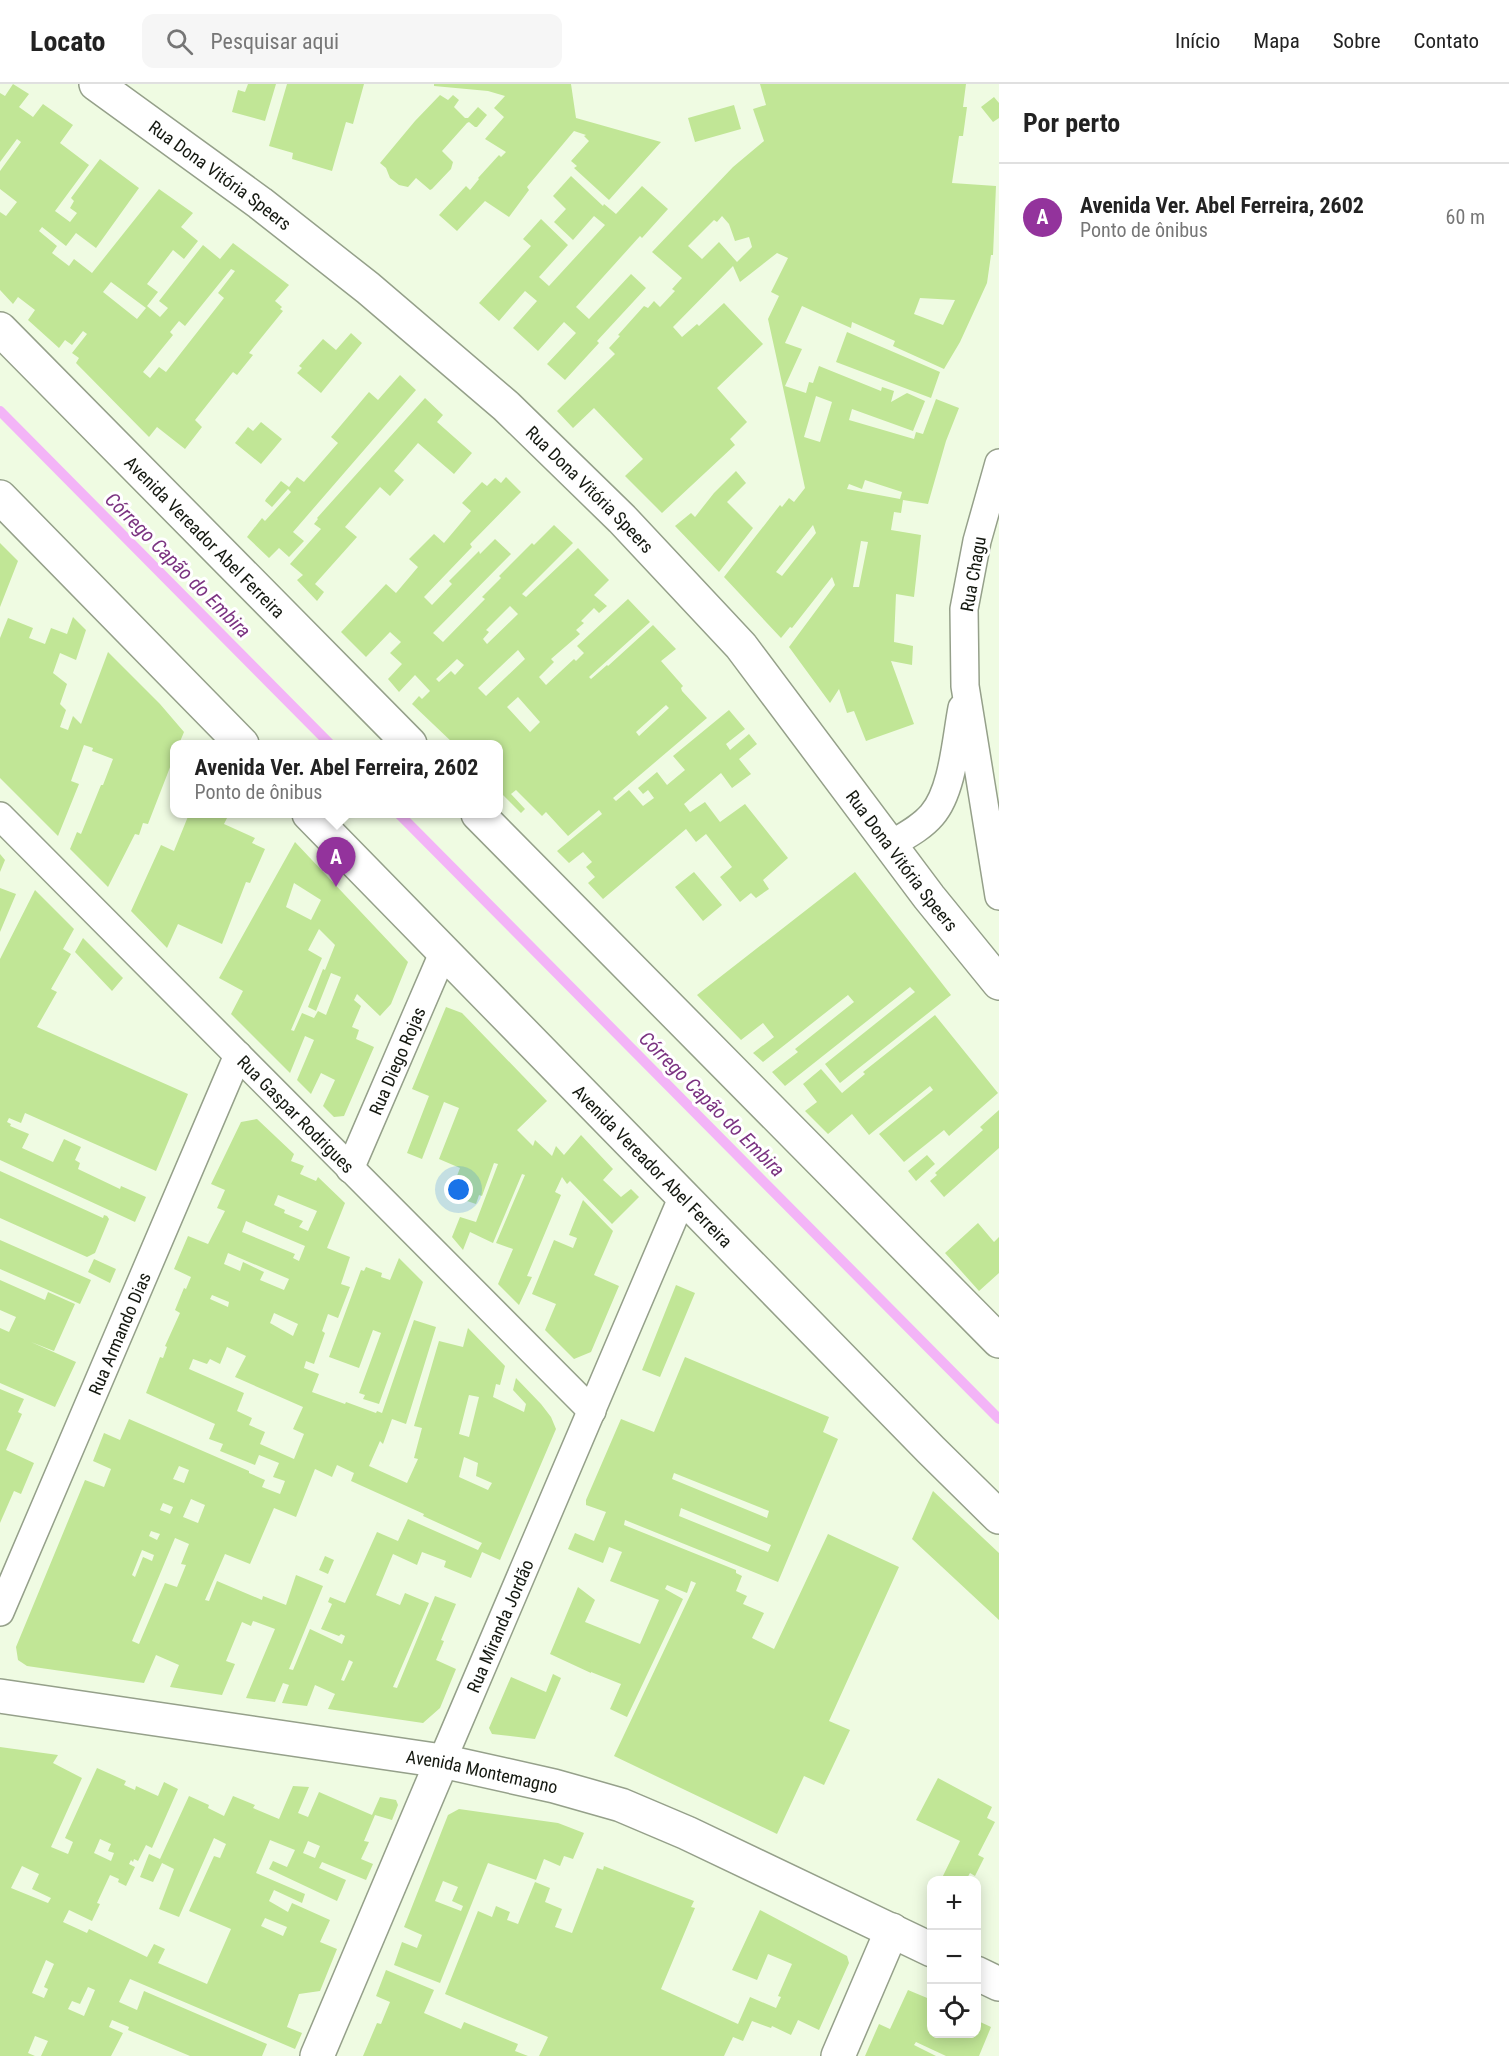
<!DOCTYPE html>
<html lang="pt">
<head>
<meta charset="utf-8">
<style>
  body { margin:0; font-family:"Roboto Condensed",sans-serif; background:#f6f6f6; color:#222 }
  .controls { position:absolute; right:18px; bottom:18px; display:grid; overflow:hidden; border-radius:12px; box-shadow:0 3px 15px #0003 }
  .controls button { width:54px; height:54px; display:grid; place-items:center; padding:0; border:0; border-bottom:2px solid #e0e0e0; background:#fff; color:#222; font:30px sans-serif }
  .you { position:absolute; left:459px; top:1106px; width:21px; height:21px; margin:-15px; border:4px solid #fff; border-radius:50%; background:#1a73e8; box-shadow:0 0 0 9px #1a73e833 }
  .badge { display:grid; place-items:center; width:39px; height:39px; border-radius:50%; background:#93339c; color:#fff; font-size:20px; font-weight:700 }
  .pin { position:absolute; translate:-50% -50px; filter:drop-shadow(0 2px 3px #0008) }
  .pin::after { content:''; position:absolute; top:32px; width:21px; height:18px; background:inherit; clip-path:polygon(0 0,100% 0,50% 100%) }
  .popup { position:absolute; left:170px; top:656px; width:333px; height:78px; box-sizing:border-box; display:grid; place-content:center; border-radius:12px; background:#fff; filter:drop-shadow(0 2px 4px #0005); font-size:20px; white-space:nowrap; color:#767676 }
  .popup b { font-size:22px; color:#222 }
  .popup::after { content:''; position:absolute; left:50%; top:100%; margin-left:-12px; border:12px solid transparent; border-top-color:#fff }
  .list { margin:0; padding:0; list-style:none }
  h2 { display:flex; justify-content:space-between; align-items:center; height:78px; margin:0; padding:0 24px; font-size:26px }
  h2 small { font-size:20px; font-weight:400; color:#767676 }
  .list li { display:grid; grid-template-columns:39px 1fr auto; gap:18px; align-items:center; box-sizing:border-box; height:108px; padding:0 24px; border-top:2px solid #e0e0e0 }
  .list b { display:block; font-size:22px; white-space:nowrap }
  .list p { margin:0; font-size:20px; white-space:nowrap; color:#767676 }
  .list em { font-size:20px; font-style:normal; color:#767676 }
  .icon { flex:none; width:33px; height:33px; fill:none; stroke:currentColor; stroke-width:2; stroke-linecap:round; stroke-linejoin:round }
  .map { position:relative; flex:none; width:999px; height:1972px; overflow:hidden }
  header { display:flex; align-items:center; gap:36px; box-sizing:border-box; height:84px; padding:0 30px; background:#fff; border-bottom:2px solid #e0e0e0 }
  header strong { font-size:28px }
  nav { display:flex; gap:33px; margin-inline-start:auto; font-size:21px }
  .search { width:420px; height:54px; background:#f6f6f6; display:flex; align-items:center; gap:15px; box-sizing:border-box; padding:0 21px; border-radius:12px; color:#767676; font-size:22px }
  main { display:flex }
  aside { flex:1; background:#fff }
  .map>svg:first-child { display:block }
</style>
</head>
<body>
<header>
<strong>Locato</strong>
<div class="search"><svg class="icon" aria-label="search" viewBox="0 0 24 24"><circle cx="10" cy="10" r="6"/><path d="M15 15l6 6"/></svg>Pesquisar aqui</div>
<nav><a>Início</a><a>Mapa</a><a>Sobre</a><a>Contato</a></nav>
</header>
<main>
<div class="map">
<svg width="999" height="1972" viewBox="0 0 999 1972">
  <rect width="100%" height="100%" fill="#effbe2"/>
  <g fill="none" stroke-linecap="round" stroke-linejoin="round">
    <path stroke="#f3b4f7" stroke-width="10" d="M0,327L330,660
      M399,730L999,1335"/>
  </g>
  <path fill="#c1e696" fill-rule="evenodd" d="M13,0L29,10L19,23L33,33L43,20L73,41L60,59L89,81L55,127L70,138L77,129L70,124L74,117L71,114L100,75L139,104L96,164L76,149L66,162L42,143L39,147L57,162L52,169L69,182L74,175L92,189L159,105L193,129L181,143L198,157L184,175L173,166L147,200L158,208L147,222L160,233L168,224L159,217L203,161L220,175L233,159L289,201L275,217L282,223L280,225L283,227L249,269L253,271L237,291L233,288L195,336L202,343L185,365L157,343L149,353L76,279L79,274L72,269L87,250L83,247L72,261L65,256L59,264L28,236L35,226L18,213L13,220L0,206V128L6,132L17,118L0,105V87L21,58L17,55L0,78V9L5,12ZM231,185L235,187L218,209L224,214L166,288L159,283L150,294L143,288L173,251L170,248L179,237L185,242ZM111,198L146,224L137,235L103,208Z
    M248,0H276L265,37L232,28L238,6L245,8Z
    M287,0H364L353,40L346,38L332,87L292,75L293,69L269,62Z
    M434,0H571L576,34L661,58L609,116L574,84L577,82L571,77L589,57L584,52L586,51L574,47L527,103L529,106L509,133L485,117L457,147L439,131L466,102L470,106L479,95L478,94L499,71L501,73L506,68L485,55L504,33L494,24L505,12L488,7L434,2Z
    M760,0H966L963,23H967L963,52H959L952,99L996,102L993,171H991L987,199L960,258L944,285L893,262L895,257L852,238L851,244L802,222L785,259L802,265L785,302L806,309L809,298L813,299L819,282L881,307L882,303L894,307L891,318L907,309L925,317L913,347L852,325L849,336L914,355L916,348L923,350L936,315L959,324L946,357L928,420L903,416L901,429L894,428L891,446L921,451L914,513L896,510L894,558L913,562L912,581L891,577L914,640L866,657L854,627L847,629L839,605L830,619L789,563L835,501L832,493L792,544L790,543L781,554L724,493L780,421L782,423L789,414L794,418L805,404L768,235L779,212L771,208L788,174L777,169L740,198L733,182L673,243L682,253L697,240L699,242L724,219L763,260L717,304L747,338L730,355L735,361L662,429L625,392L643,375L594,324L573,344L557,327L615,270L609,264L620,252L618,251L644,222L648,224L654,217L660,223L675,207L672,205L682,194L652,168L733,83L764,57L753,25L766,21ZM722,132L729,140L735,157L749,153L750,156L752,163L737,178L719,158L702,175L688,162L714,136L717,138ZM920,214L955,216L943,241L914,230ZM816,312L832,318L820,358L804,353ZM865,396L902,408L900,415L847,405L849,400L862,405ZM813,441L816,449L782,492L776,488ZM861,457L868,458L859,503H853Z
    M440,11L448,16L453,11L459,16L454,23L465,34H468L478,23L487,31L477,43H475L469,38L467,39L442,67L453,78L451,85L432,105L430,106L416,94L408,103L399,101L390,94L386,84L380,79L415,37Z
    M994,13L999,19V34L993,38L981,23Z
    M734,21L741,45L695,58L688,34Z
    M571,92L603,122L604,120L616,130L642,102L668,125L642,154L640,152L576,223L589,235L631,190L646,204L597,257L599,259L565,296L547,280L576,249L564,238L538,267L513,244L537,217L525,207L499,237L479,219L531,162L523,155L541,135L568,161L539,193L549,202L605,141L594,132L573,156L554,138L566,125L553,112Z
    M847,248L940,288L931,314L836,278Z
    M351,249L362,259L321,309L297,289L302,284L299,282L323,255L336,266Z
    M400,291L416,306L293,448L304,457L289,473L279,464L269,474L247,453L262,434L265,437L291,408L288,405L272,423L265,417L266,415L281,397L289,403L297,393L304,398L338,359L331,353L369,308L378,316Z
    M425,314L443,331L437,338L472,369L454,390L418,359L394,387L404,396L390,412L380,403L345,443L357,453L315,500L324,508L317,517L297,496L303,491L290,480L321,445L314,440L318,435L317,434Z
    M261,338L282,355L261,380L235,359L248,343L253,347Z
    M736,387L746,399L727,418L753,444L719,488L675,442L691,429L695,433L714,409Z
    M506,393L521,408L470,460L472,463L424,513L432,521L452,500L449,497L479,467L480,470L495,455L511,470L433,549L443,558L485,515L482,513L501,494L499,492L532,459L534,461L554,441L573,459L522,510L526,513L578,464L609,496L594,511L607,522L599,529L594,524L581,537L584,539L576,546L580,550L551,575L554,578L539,593L546,601L574,575L576,577L584,569L577,562L628,515L650,538L589,593L591,595L607,581L608,582L653,541L676,565L661,577L683,602L681,604L682,607L707,634L613,714L616,717L629,706L643,722L654,714L648,706L643,710L638,704L657,688L667,701L685,686L673,672L729,626L745,645L726,660L730,666L749,650L757,660L739,675L751,690L732,704L721,689L684,720L690,728L705,718L720,738L745,720L788,774L763,796L769,805L756,814L751,809L740,818L720,793L732,783L706,750L696,758L686,745L603,815L588,799L595,793L586,783L592,778L583,768L569,779L557,767L602,730L599,726L568,752L546,728L542,732L516,706L511,710L525,725L521,729L498,706V660H454L412,620L419,612L422,615L430,607L415,591L399,608L388,595L402,580L390,569L401,558L390,548L366,573L341,548L386,500L396,509L418,483L409,475L434,450L444,459L471,427L462,419L482,398L487,402L495,394L501,399ZM510,522L518,530L487,560L483,555L489,548L486,546ZM518,566L525,575L486,612L478,604ZM457,575L464,581L455,591L451,587L439,598L436,595ZM518,613L540,638L530,648L507,623ZM666,621L669,624L639,652L636,648Z
    M0,459L18,477L0,523Z
    M73,533L86,546L76,576L60,569L53,589L67,600L60,620L66,626L60,643L68,646L73,632L81,640L108,568L160,620L184,648L179,660H174V673L148,740L143,739L139,751L135,750L108,803L70,765L77,748L81,750L101,701H103L113,675L92,667L93,664L84,661L71,697L79,700L58,752L0,694V554L8,534L33,544L29,554L45,560L51,544L67,550Z
    M189,730H229L224,740L255,754L252,759L265,765L250,799L246,798L222,860L178,840L167,864L131,827L161,761L174,767Z
    M295,758L408,878L391,920L380,932L357,910L354,916L361,922L352,943L359,946L356,955L374,963L344,1032L334,1033L323,1022L335,996L321,989L311,1010L297,996L314,956L305,952L290,989L231,930L243,907L219,894ZM294,799L321,816L311,836L286,823ZM319,845L335,861L325,886L323,885L308,923L316,927L331,889L341,893L326,931L318,927L314,934L302,929L294,947L291,946L322,874L308,866Z
    M0,770L5,776L0,788Z
    M694,788L722,821L703,837L675,803Z
    M855,788L951,911L840,999L825,980L915,908L910,903L785,1002L772,988L798,968L795,965L854,918L848,911L763,978L753,969L774,953L763,939L741,956L697,911Z
    M0,804L16,810L0,848Z
    M35,806L74,845L63,865L71,870L51,905L57,908L37,943L188,1010L156,1087L25,1029L21,1039L9,1034L7,1038L11,1040L10,1042L29,1050L22,1064L53,1078L64,1055L81,1063L75,1076L80,1079L78,1085L120,1105L121,1102L146,1113L135,1138L0,1076V875Z
    M83,854L123,894L112,907L75,868Z
    M446,923L462,929L547,1017L517,1046L533,1062L535,1056L552,1072L556,1062L564,1071L581,1051L613,1085L603,1096L621,1113L631,1105L639,1113L612,1140L570,1097L567,1100L562,1093L555,1108L561,1111L527,1192L532,1193L519,1221L498,1200L513,1165L496,1159L525,1091L522,1090L493,1159L470,1148L463,1166L452,1153L460,1133L476,1138L498,1080L494,1079L482,1112L479,1111L476,1120L467,1117L469,1112L452,1105L460,1084L439,1075L459,1024L444,1018L422,1075L407,1069L429,1012L412,1005Z
    M935,931L998,1009L949,1052L944,1046L904,1078L879,1050L933,1006L930,1002L869,1051L852,1030L828,1050L805,1027L817,1018L803,1000L821,985L842,1009L865,990L863,988Z
    M999,1026V1064L944,1113L930,1097L937,1091L935,1089L983,1046L980,1043Z
    M257,1035L294,1070L291,1077L304,1082L300,1090L316,1097L318,1093L345,1119L327,1164L350,1173L341,1200L350,1203L338,1234L328,1230L322,1247L325,1249L314,1280L306,1277L304,1284L319,1290L312,1308L345,1320L346,1318L376,1329L377,1327L382,1329L414,1236L436,1243L406,1340L392,1335L383,1360L380,1357L369,1382L407,1399L418,1375L414,1374L422,1344L414,1342L439,1257L463,1263L468,1244L505,1282L500,1301L496,1300L493,1313L524,1328L526,1320L513,1306L516,1294L541,1320L551,1333L556,1345L500,1476L482,1468L471,1494L444,1483L446,1477L422,1468L417,1481L393,1470L376,1511L400,1521L405,1509L429,1519L393,1603L397,1604L435,1512L456,1520L441,1556L444,1557L436,1576L456,1585L440,1624L423,1639L328,1625L335,1610L315,1601L307,1622L282,1619L289,1601L283,1599L275,1618L246,1614L275,1545L253,1537L251,1542L242,1538L226,1577L235,1580L222,1611L170,1603L179,1581L156,1571L144,1599L27,1582L18,1576L16,1563L85,1396L104,1403L111,1385L93,1377L104,1349L120,1356L129,1335L249,1387V1389L265,1396L262,1403L280,1410L285,1397L273,1393L279,1379L259,1371L255,1381L220,1367L223,1360L209,1355L215,1340L146,1309L160,1273L163,1274L167,1263L165,1262L180,1229L175,1226L184,1204L186,1205L191,1193L174,1185L188,1152L208,1160L225,1127L217,1124L225,1106L211,1100L241,1038ZM278,1111L317,1127L308,1147L299,1143L303,1137L284,1129L285,1126L274,1121ZM246,1137L305,1162L299,1177L293,1174L295,1170L242,1148ZM228,1169L289,1195L284,1206L260,1196L264,1188L243,1178L240,1187L224,1180ZM212,1211L229,1218L228,1223L210,1215ZM274,1229L298,1240L293,1252L270,1239ZM227,1263L246,1272L235,1293L303,1323L293,1345L304,1350L294,1375L260,1360L265,1348L249,1341L252,1334L237,1327L244,1309L189,1285L193,1275L207,1280L210,1275L220,1280ZM469,1311L479,1313L469,1353L459,1350ZM464,1373L478,1379L476,1392L492,1399L488,1406L459,1393ZM337,1381L354,1389L351,1397L424,1430L423,1432L482,1459L478,1466L408,1435L398,1457L377,1448L345,1519L330,1513L328,1518L332,1520L321,1545L339,1552L341,1550L345,1552L342,1560L310,1545L293,1586L289,1585L323,1502L296,1491L286,1521L263,1512L262,1516L217,1497L209,1517L205,1516L225,1470L250,1480L274,1424L296,1433L315,1385L332,1393ZM179,1382L189,1386L184,1399L173,1395ZM191,1415L205,1421L198,1439L183,1433ZM163,1419L173,1423L170,1430L160,1426ZM151,1447L160,1450L157,1456L149,1452ZM175,1454L189,1460L181,1480L186,1481L177,1503L165,1499L139,1560L132,1557ZM142,1466L154,1471L152,1477L143,1473L135,1493L132,1491ZM349,1576L353,1578L344,1597L341,1596Z
    M927,1071L935,1080L916,1097L908,1087Z
    M0,1087L103,1134L104,1131L107,1132L109,1135L95,1169L87,1173L0,1134Z
    M583,1116L613,1147L594,1191L619,1202L591,1268L574,1275L545,1246L556,1220L532,1210L554,1156L573,1164L577,1154L569,1151Z
    M978,1139L994,1158L999,1153V1189L979,1207L945,1169Z
    M0,1156L91,1196L80,1220L0,1185Z
    M399,1174L423,1198L379,1320L363,1315L365,1311L359,1309L381,1249L373,1246L359,1284L329,1273L361,1186L364,1187L366,1183L382,1189L381,1193L390,1196Z
    M94,1175L116,1185L110,1199L88,1188Z
    M0,1196L45,1216L48,1208L75,1220L54,1267L31,1258L76,1278L55,1323L0,1299V1244L9,1248L16,1233L0,1226Z
    M676,1201L695,1209L660,1293L642,1286Z
    M685,1273L829,1333L823,1348L838,1355L778,1498L625,1436L624,1441L736,1486V1489L742,1492L736,1507L747,1512L743,1520L764,1529L752,1554L774,1565L828,1450L899,1483L829,1637L850,1646L824,1701L804,1692L777,1750L614,1672L696,1499L691,1497L687,1509L667,1501L665,1505L683,1515L627,1633L610,1625L621,1600L591,1588V1589L550,1570L578,1503L595,1516L585,1538L640,1560L659,1516L610,1497L622,1468L609,1463L603,1479L568,1465L575,1449L594,1457L606,1428L586,1421V1416L621,1335L654,1348ZM674,1389L769,1427L767,1434L672,1395ZM681,1424L771,1461L768,1468L679,1432Z
    M0,1305L24,1315L18,1328L22,1330L6,1366L34,1379L21,1410L14,1407L0,1439Z
    M933,1407L999,1469V1536L912,1455Z
    M325,1472L334,1476L328,1490L319,1486Z
    M553,1590L561,1594L535,1655L492,1650L489,1644L511,1593L546,1608Z
    M0,1663L58,1671L53,1679L82,1694L51,1763L68,1770L73,1758L65,1754L97,1684L126,1697L124,1701L135,1706L136,1702L158,1712L164,1698L178,1705L152,1764L146,1761L138,1777L134,1775L133,1778L131,1776L129,1780L135,1783L126,1802L118,1798L119,1795L110,1791L97,1819L100,1820L92,1837L69,1826L63,1838L87,1849L89,1845L147,1873L154,1860L165,1865L158,1879L207,1900L231,1845L189,1827L214,1772L220,1774L226,1760L214,1754L179,1833L159,1825L174,1785L162,1779L153,1798L140,1793L149,1770L160,1775L189,1712L209,1721L208,1724L224,1732L233,1712L255,1721L253,1724L279,1735L293,1702L309,1703L298,1729L308,1733L319,1708L372,1731L380,1713L396,1716L398,1721L392,1736L375,1731L364,1757L369,1758L361,1775L373,1780L366,1796L322,1778L319,1784L346,1796L337,1817L269,1785L273,1777L287,1783L295,1766L270,1756L256,1789L305,1810L302,1819L274,1806L269,1817L288,1828L292,1819L330,1836L320,1858L337,1865L320,1907L299,1910L287,1943L302,1949L295,1965L130,1895L119,1918L137,1926L144,1907L267,1960L262,1972H190L128,1946L129,1943L112,1936L109,1943L123,1949L111,1972H41L48,1957L35,1952L28,1969L35,1972H0ZM100,1755L111,1760L108,1767L114,1769L111,1777L94,1769ZM308,1757L320,1762L315,1774L303,1769ZM22,1782L39,1790L32,1805L51,1814L48,1819L11,1804ZM265,1834L287,1843L283,1852L261,1842ZM46,1876L54,1880L44,1903L48,1905L44,1914L32,1909ZM88,1903L95,1906L84,1932L68,1925L72,1917L80,1920Z
    M938,1694L992,1723L987,1734L995,1738L978,1771L984,1774L975,1792L970,1789L966,1796H941L960,1757L916,1736Z
    M459,1725L558,1739L584,1749L573,1775L564,1772L560,1782L544,1775L536,1796L488,1779L440,1899L394,1881L402,1858L417,1864L422,1851L404,1843L448,1731ZM443,1797L458,1803L452,1817L463,1822L461,1827L435,1817Z
    M604,1782L694,1817L691,1823L695,1824L661,1905L738,1940L750,1913L776,1924L781,1913L778,1912L792,1880L768,1870L757,1896L732,1886L760,1826L847,1872L849,1879L819,1946L798,1936L791,1951L772,1942L771,1944L752,1937L743,1957L733,1953L724,1972H539L548,1953L445,1910L478,1827L492,1833L496,1822L510,1828L507,1836L518,1840L535,1798L550,1804L545,1818L562,1825L555,1843L572,1849L597,1784L603,1786Z
    M386,1886L434,1906L424,1929L461,1945L464,1938L518,1960L515,1967L528,1972H363L377,1939L381,1940L390,1918L376,1912Z
    M908,1906L932,1916V1950H960L967,1953L969,1950H976V1936L991,1943L979,1972H946L916,1958L914,1961L936,1972H865L879,1940L890,1945Z"/>
  <g fill="none" stroke-linecap="round" stroke-linejoin="round">
    <g stroke="#95a08a" stroke-width="30">
      <g id="minor">
        <path d="M999,379L977,457L964,525L965,602L999,812"/>
        <path id="s1" d="M0,732L592,1327"/>
        <path d="M890,761C905,752 921,744 932,731C953,707 956,655 962,624"/>
        <path id="s2" d="M350,1085L444,867"/>
        <path id="s3" d="M0,1528L238,971"/>
        <path id="s4" d="M442,1677L683,1112"/>
      </g>
    </g>
    <g stroke="#95a08a" stroke-width="36">
      <g id="tertiary">
        <path id="s5" d="M96,0L260,119L368,204L506,322L622,435L741,562L929,813L999,899"/>
        <path id="s6" d="M0,1612L442,1677L554,1702L621,1721L687,1749L932,1866"/>
        <path d="M976,1889L999,1900"/>
        <path d="M317,1972L442,1677"/>
        <path d="M838,1972L892,1846"/>
      </g>
    </g>
    <g stroke="#95a08a" stroke-width="36">
      <g id="primary">
        <path id="s7" d="M0,245L410,660"/>
        <path d="M0,413L242,660"/>
        <path id="s8" d="M309,730L931,1366L999,1433"/>
        <path d="M478,730L999,1257"/>
      </g>
    </g>
    <use href="#minor" stroke="#fff" stroke-width="27"/>
    <use href="#tertiary" stroke="#fff" stroke-width="33"/>
    <use href="#primary" stroke="#fff" stroke-width="33"/>
  </g>
  <g text-anchor="middle" dominant-baseline="central" stroke-width="6" stroke-linejoin="round" paint-order="stroke">
    <g font-size="18" fill="#151911" stroke="#fff">
      <text stroke="none"><textPath href="#s5" startOffset="154">Rua Dona Vitória Speers</textPath></text>
      <text stroke="none"><textPath href="#s5" startOffset="640">Rua Dona Vitória Speers</textPath></text>
      <text stroke="none"><textPath href="#s7" startOffset="292">Avenida Vereador Abel Ferreira</textPath></text>
      <text transform="translate(973 490) rotate(-80)">Rua Chagu</text>
      <text stroke="none"><textPath href="#s5" startOffset="1126">Rua Dona Vitória Speers</textPath></text>
      <text stroke="none"><textPath href="#s2" startOffset="118">Rua Diego Rojas</textPath></text>
      <text stroke="none"><textPath href="#s1" startOffset="420">Rua Gaspar Rodrigues</textPath></text>
      <text stroke="none"><textPath href="#s8" startOffset="492">Avenida Vereador Abel Ferreira</textPath></text>
      <text stroke="none"><textPath href="#s3" startOffset="303">Rua Armando Dias</textPath></text>
      <text stroke="none"><textPath href="#s4" startOffset="147">Rua Miranda Jordão</textPath></text>
      <text stroke="none"><textPath href="#s6" startOffset="488">Avenida Montemagno</textPath></text>
    </g>
    <g font-size="20" font-style="italic" fill="#7b3381" stroke="#fff">
      <text transform="translate(178 481) rotate(45)">Córrego Capão do Embira</text>
      <text transform="translate(712 1020) rotate(45)">Córrego Capão do Embira</text>
    </g>
  </g>
</svg>
<div class="controls">
<button>+</button>
<button>−</button>
<button><svg class="icon" aria-label="locate" viewBox="0 0 24 24"><circle cx="12" cy="12" r="6"/><path d="M12 2v4M12 18v4M2 12h4M18 12h4"/></svg></button>
</div>
<div class="you"></div>
<div class="pin badge" style="left:336px;top:803px">A</div>
<div class="popup"><b>Avenida Ver. Abel Ferreira, 2602</b>Ponto de ônibus</div>
</div>
<aside>
<h2>Por perto<small></small></h2>
<ul class="list">
<li><span class="badge">A</span><div><b>Avenida Ver. Abel Ferreira, 2602</b><p>Ponto de ônibus</p></div><em>60 m</em></li>
</ul>
</aside>
</main>
</body>
</html>
